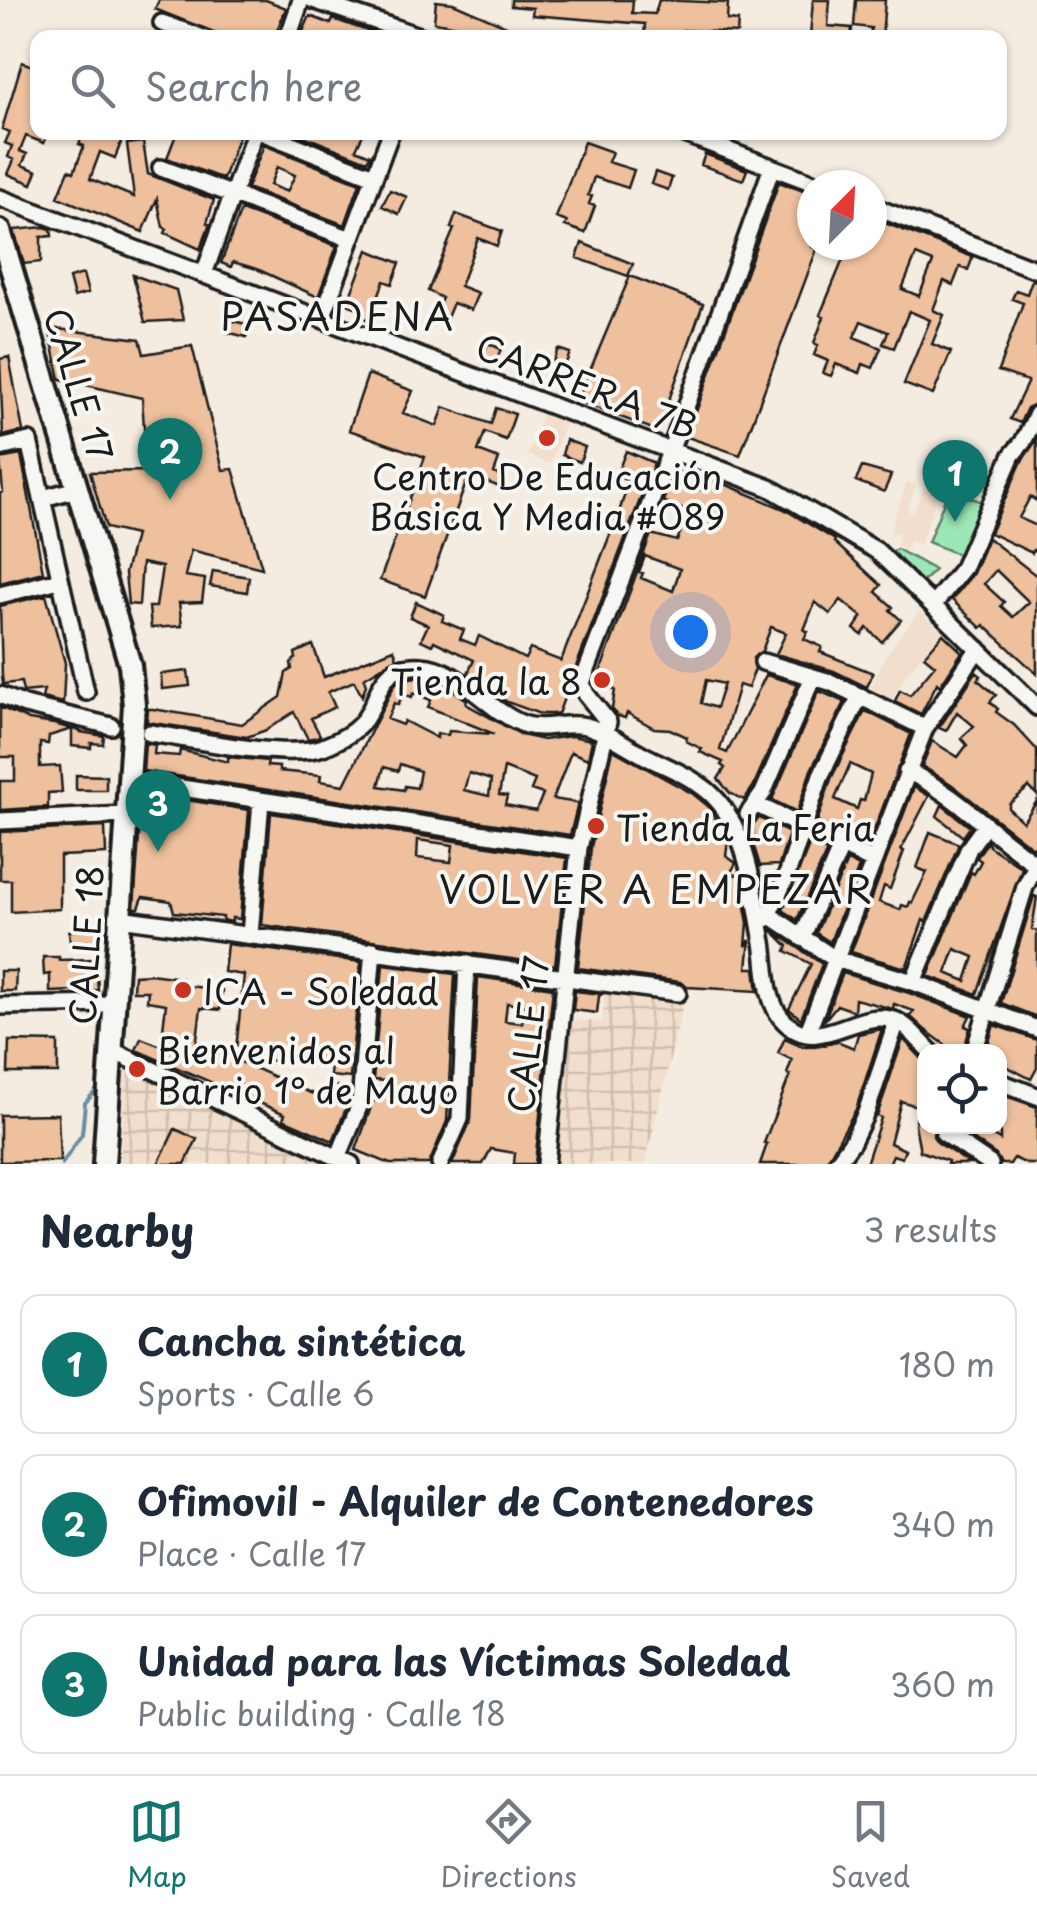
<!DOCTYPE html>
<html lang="en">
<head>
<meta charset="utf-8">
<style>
  body { margin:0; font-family:"Playpen Sans",sans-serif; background:#f2f2f3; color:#1f2937 }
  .controls { position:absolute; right:30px; bottom:30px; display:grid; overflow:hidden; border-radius:20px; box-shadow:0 2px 8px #0004 }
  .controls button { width:90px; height:90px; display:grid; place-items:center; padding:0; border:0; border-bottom:2px solid #e0e1e3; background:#fff; color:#1f2937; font:50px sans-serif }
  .compass { position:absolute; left:797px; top:170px; width:90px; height:90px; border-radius:50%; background:#fff; box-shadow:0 2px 8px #0004; rotate:24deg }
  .you { position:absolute; left:690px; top:632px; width:35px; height:35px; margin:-25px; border:8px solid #fff; border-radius:50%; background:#1a73e8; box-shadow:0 0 0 15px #1a73e833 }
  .badge { display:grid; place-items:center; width:65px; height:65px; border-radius:50%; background:#0f766e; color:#fff; font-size:32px; font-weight:700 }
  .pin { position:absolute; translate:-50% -82px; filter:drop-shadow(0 2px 5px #0008) }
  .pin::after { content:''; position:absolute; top:52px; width:35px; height:30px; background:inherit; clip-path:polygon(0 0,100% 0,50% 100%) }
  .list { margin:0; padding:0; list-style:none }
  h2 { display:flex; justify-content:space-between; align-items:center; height:130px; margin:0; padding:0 40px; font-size:42px }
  h2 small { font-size:32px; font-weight:400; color:#747a83 }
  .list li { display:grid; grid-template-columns:65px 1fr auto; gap:30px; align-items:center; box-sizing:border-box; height:140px; margin:0 20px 20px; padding:0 20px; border:2px solid #e0e1e3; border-radius:20px }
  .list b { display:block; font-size:38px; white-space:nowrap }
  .list p { margin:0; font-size:32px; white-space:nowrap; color:#747a83 }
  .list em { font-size:32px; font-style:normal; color:#747a83 }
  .icon { flex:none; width:55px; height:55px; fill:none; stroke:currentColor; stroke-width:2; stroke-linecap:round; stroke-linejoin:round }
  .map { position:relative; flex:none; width:1037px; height:1164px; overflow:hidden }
  .search { position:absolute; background:#fff; box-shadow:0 2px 8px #0004; left:30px; right:30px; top:30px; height:110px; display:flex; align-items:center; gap:25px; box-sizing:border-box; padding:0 35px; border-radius:20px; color:#747a83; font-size:38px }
  .sheet { height:610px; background:#fff }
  nav { display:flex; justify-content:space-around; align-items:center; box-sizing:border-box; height:140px; border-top:2px solid #e0e1e3; background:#fff; font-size:28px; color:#747a83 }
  nav a { display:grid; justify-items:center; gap:5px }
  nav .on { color:#0f766e }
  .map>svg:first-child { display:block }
</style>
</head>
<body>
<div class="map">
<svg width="1037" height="1164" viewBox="0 0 1037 1164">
  <defs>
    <pattern id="industrial-grid" width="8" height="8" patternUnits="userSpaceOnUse" patternTransform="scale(2.5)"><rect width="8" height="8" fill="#f2decd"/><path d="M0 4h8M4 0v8" fill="none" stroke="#cfbeaf"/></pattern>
    <pattern id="grass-dots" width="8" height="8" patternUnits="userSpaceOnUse" patternTransform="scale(2.5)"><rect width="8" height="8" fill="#9de7b6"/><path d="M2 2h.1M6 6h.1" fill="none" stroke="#87c69c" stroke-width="1.8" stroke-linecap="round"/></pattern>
  </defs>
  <rect width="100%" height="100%" fill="#f4ebe1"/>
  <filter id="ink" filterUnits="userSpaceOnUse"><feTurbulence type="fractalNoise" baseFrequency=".01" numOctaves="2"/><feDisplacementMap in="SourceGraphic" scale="20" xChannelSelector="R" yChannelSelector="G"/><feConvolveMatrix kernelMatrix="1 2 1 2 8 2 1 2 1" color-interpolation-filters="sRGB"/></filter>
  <g filter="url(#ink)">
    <path fill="#f2decd" d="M543,413L566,421L550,464L528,455Z
      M907,482L916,485L907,510L913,513L924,487L939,493L920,544L910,541L907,549L897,545L900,535L890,531Z
      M919,611L942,631L905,676L892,699L870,690L885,656Z"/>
    <path fill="url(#industrial-grid)" d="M605,990L684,1001L645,1164H551L572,1020L602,1022Z
      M126,1064L339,1164H120Z"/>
    <path fill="url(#grass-dots)" stroke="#5c8269" stroke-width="2.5" d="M897,549L935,570L922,582L889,553Z"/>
    <path fill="#9de7b6" stroke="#5c8269" stroke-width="2.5" d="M949,489L982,502L960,555L928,542Z"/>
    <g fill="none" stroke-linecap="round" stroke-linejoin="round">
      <path stroke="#698da3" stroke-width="4" d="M62,1164L82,1134L85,1103L100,1086"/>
    </g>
    <path fill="#eec09e" stroke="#1c1c1c" stroke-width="2.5" fill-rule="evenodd" d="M159,0H266L286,8L274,38H226L155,9Z
      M511,0H633L632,13L655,14L659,0L728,3L727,20L738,21L737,33L683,30V38H644L645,24L532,15L533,8L511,6Z
      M813,0H830L828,26L852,28L851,38L810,37Z
      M856,0H885L882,38H870L871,28L854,26Z
      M436,1L453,3L534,38H501L483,30L481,35L458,26L434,22Z
      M310,16L331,24L333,19L388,38H300Z
      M22,62L38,68V132H48L44,143L26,136L20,151L27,154L22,165L37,171L32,184L8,174L14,160L8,157L12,146L5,143L10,132L2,129Z
      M84,132H125L115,158L100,152L90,179L134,197L127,144L143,142L148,174L214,200L207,223L210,224L200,249L165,233L167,229L163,227L157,199L143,232L58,197L69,170L74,172L84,146L79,144Z
      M177,132H240L223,179L167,158Z
      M293,132H364L356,149L370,155L367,161Z
      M584,142L612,152L608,162L634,170L628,188L594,177L588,195L592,196L589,204L595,206L585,233L565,226L567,222L556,218Z
      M264,145L360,183L345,225L247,188ZM277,167L295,175L287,192L270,185Z
      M705,154L747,170L743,180L701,165Z
      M655,172L672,178L668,190L651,184Z
      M779,182L812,194V247L817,249L740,455L687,437Z
      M390,190L407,197L399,214L382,206Z
      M241,210L337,246L318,297L257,269L233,262L231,267L221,263Z
      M456,214L502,231L497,246L478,238L460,286L478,293L471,310L453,303L446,320L434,315L442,298L428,291L454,229L451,228Z
      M872,218L973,257L968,270L960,267L953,285L944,281L933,310L944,315L932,344L951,352L933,395L904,384L930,320L909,311L894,348L883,344L888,332L861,321L854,337L881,348L873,368L863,364L860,373L836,364L831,376L823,373L828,361L814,355L818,345L814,343L824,317L820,315L849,245H872ZM916,255L933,262L919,296L902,289Z
      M44,227L51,229L52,236L41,237V262L24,264L14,230Z
      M582,243L633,264L628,276L577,258Z
      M368,250L400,263L392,284L384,281L369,320L359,316L361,309L347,304Z
      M83,274L88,293L74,297L69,278Z
      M133,275L176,290L183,320L145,322Z
      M630,276L703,304L658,431L577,401Z
      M1032,280L1037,281V403L1027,408L1020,423L1010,419L1028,381L998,371L1023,303L1012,299L1016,290L1027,294Z
      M230,320L249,325L246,337L227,332Z
      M49,328L140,339L144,354L192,346L223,470L233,469L262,568L191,550L185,576L205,579L202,602L179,603L182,626L151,628L149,607H156L162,567L142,563L139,605L128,604L125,573L135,535L106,528L90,472L147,471L142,398L60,379Z
      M488,343L501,349L495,363L482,358Z
      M558,349L570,353L564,368L552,364Z
      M9,357L23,431L3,436L0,359Z
      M368,374L413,391L403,413L437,426L444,407L491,424L496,408L515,414L506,440L485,432L478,451L499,459L494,473L506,478L502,488L469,475L425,596L380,580L425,457L349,430Z
      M1037,439V501L1030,497L1019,518L1037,526V552L1033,550L1032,553L990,533L1022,461Z
      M566,440L585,447L580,462L562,455Z
      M626,451L654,463L558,714H540L507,702L468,673L474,660L434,641L432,645L421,640L428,625L410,617L416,602L444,615L442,621L464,630L460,639L475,645L479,636L525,659L530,649L561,661L620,509L629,481L616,476Z
      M21,455L43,572L0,583V493L3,492L0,459Z
      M862,467L891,475L884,492L856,481Z
      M675,470L679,472L676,480L704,491L708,477L784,509L835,540L834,542L881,585L876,592L893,607L890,610L901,620L882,642L867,628L862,635L854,629L862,617L841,600L830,614L815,602L804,630L808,631L804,639L822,647L820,652L873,673L867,687L834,671L776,654L786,633L771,627L762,651L753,658L755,669L748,688L739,685L720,750L727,753L766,675L798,684L753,787L744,800L730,793L718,779L725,768L721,765L723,762L700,752L702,749L686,741L687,737L670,729L654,728L627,713L625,718L617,716L612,709L615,690L595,686L651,534L677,541L688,512L663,501ZM645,556L680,569L673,591L641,578L643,573L639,572ZM706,680L724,684L716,708L701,703Z
      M988,538L1037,576V674L984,625L981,628L952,600L973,573ZM996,570L1029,602L1013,617L1001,606L1004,602L984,584Z
      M213,571L249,577L247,592L210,586Z
      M46,595L65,663L63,703L42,698L44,690L23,692L21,682L3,684L2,676L0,606Z
      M943,634L962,652L940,686L937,683L921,714L895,701L900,690L910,695L935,665L924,656Z
      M313,645L324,677L394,649L397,658L364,678L366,685L362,696L354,681L328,692L335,707L311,718L320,735L317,737L308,739L294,712L266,730L247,737L147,722L148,709H153L242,724L281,697L286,673L292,669L291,663L296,658L295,653Z
      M188,671L190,686L162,689L161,674Z
      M976,672L981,676L978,680L996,695L990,702L998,709L996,712L1014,725L1037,750V795L1029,787L1009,804V809L1023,822L1037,801V843L1033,848L951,784L922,766L932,741L958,757L967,745L961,738L974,726L957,712L946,731L939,728Z
      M420,677L444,684L467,700L466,704L522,735L543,740L571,736L592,740L588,759L571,752L553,799L578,803L570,835L143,771L145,743L155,745L154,754L179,756L180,750L228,762V757L268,761L267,766L279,767V771L321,775L320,781L344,785L395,684L400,681L407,683L409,678ZM413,693L431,700L428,707L494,734L449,731L448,735L437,734V738L404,721L402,725L387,719L394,703L398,705L403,694L412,697ZM400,764L420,771L417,788L405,786L404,790L379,786L384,767L398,771ZM504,768L535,780L531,790L543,794L536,811L505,805L507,796L499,795ZM469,773L491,780L489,796L464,790Z
      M819,691L845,702L811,770L797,812L772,800Z
      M0,707L29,720L54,724L80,731V732L104,736L103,744L91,743V748L72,746V729L49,736L48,744L40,743V767L60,766L62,792L48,793V807L0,810V781H15V757H0Z
      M865,711L911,734L868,846L817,822L831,779ZM850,764L871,774L864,801L860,800L857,809L835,799Z
      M613,750L693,794L708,806L722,829L728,841L726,856L736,863L730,874L739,875L740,880L748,923L746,946L750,940L747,968H755L758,991L687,987L680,982L578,968L591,847Z
      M76,775L106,776V790H76Z
      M914,787L929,796L901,850L904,851L890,889L884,886L879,902L900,910L902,905L908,907L910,902L912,903L927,872L917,868L930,832L959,844L926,922L923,920L906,968L851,952Z
      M142,793L249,810L240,919L232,918V922L222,920L223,917L174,912L171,901L143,897L139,908H134Z
      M942,805L970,827L963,837L937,816Z
      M271,813L567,858L555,965L262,925ZM418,840L453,845L451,862L417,858Z
      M759,818L789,833L779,865L760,866L754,847L753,824Z
      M105,827L106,854L60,856V909L11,912V880H0V832Z
      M988,841L989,846L1022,868L977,994L928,976L971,872L974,874L981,861L977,858L979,854ZM955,949L974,957L966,981L946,973Z
      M810,843L827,851L797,920L783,910Z
      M847,861L859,867L830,942L816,933Z
      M1034,896L1037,897L1032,929L1037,931V1017L1001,1003Z
      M99,929V941L70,942L69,931Z
      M772,930L822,964L801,1019L789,1009L811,964L786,951L788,946Z
      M227,944L361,962L350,1078L330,1076L331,1065L235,1058L244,975L224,972Z
      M43,957H59V960L96,959L98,990L50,992V974L44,975Z
      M383,965L455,974L447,1121L429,1164H390L356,1150L372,1104L386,1081L373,1080Z
      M0,971H16L15,991H0Z
      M843,973L909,993L970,1016L965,1026L970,1028L963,1052H955L924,1029L910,1016L914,1011L894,1004L893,1009L855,999L854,1011L837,1005L824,1021Z
      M150,974L181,978L180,985L222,990L220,1010L201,1008L196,1047L227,1056L331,1102L337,1086L350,1091L349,1101L333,1141L283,1119L285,1114L136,1050L141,1038L161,1046L166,1004L147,1001L148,991H133L134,975Z
      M478,977L553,988L535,1164H514L515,1153L491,1149L483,1164H452L471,1120ZM507,1003L525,1006L522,1023L505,1021Z
      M575,991L602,994L599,996L597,1013L573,1010Z
      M994,1025L1037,1040V1068L1031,1079L1000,1063V1052H986Z
      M882,1029L856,1109L825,1164H760L767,1144L764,1143L790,1075L787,1074L792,1060L778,1053L785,1038L802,1046H821L837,1041L854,1048L858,1034Z
      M903,1039L924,1061V1126H934L933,1136L937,1142L970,1164H947L948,1161L920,1151L915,1124L920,1107L901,1101L890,1143L905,1150L902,1158L893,1155L889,1164H866L881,1118L877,1116Z
      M9,1041L58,1042V1073H8Z
      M1000,1094L1037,1107V1164H1027L1014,1158L1010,1164H1001L996,1155L957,1128L975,1126L1000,1140Z
      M58,1114L60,1161L0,1162V1115Z
      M175,1129L197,1139L185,1164H158Z"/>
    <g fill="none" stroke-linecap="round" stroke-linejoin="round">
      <g stroke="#1c1c1c" stroke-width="22">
        <path id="minor" d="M313,0L425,38
          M162,23L203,38
          M288,38L301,0
          M261,132L374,176
          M679,132L819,185
          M161,168L351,239
          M0,198L770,488L877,551L1037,707
          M872,206L1037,270
          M204,274L255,132
          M322,318L391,132
          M0,448L29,441L86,692
          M43,498L77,489
          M0,595L59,580
          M934,604L963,568L1012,455L1023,442L1037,414
          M763,662L830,682L925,728
          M0,695L25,705L111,726
          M150,733C191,739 285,760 323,747C336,742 352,734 361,724C383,699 374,663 421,666C461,668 489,713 526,725C545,731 566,721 586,726C606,731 628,747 647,757C665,766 684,773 700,785C747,816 753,890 763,942C767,967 765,1002 784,1021C819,1058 858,1005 897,1021C910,1027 920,1042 931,1052
          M907,771C956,794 992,834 1037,865
          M128,780L579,848
          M755,804L873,861
          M748,814L763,793L813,677
          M0,821L125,815
          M768,914L835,959L913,982L1037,1029
          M119,918L678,993
          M766,919L786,878L821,775L859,698
          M250,935L261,801
          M802,938L841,847
          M913,982L969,848L985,826
          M0,1006L113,1004
          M807,1034L925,728L978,649
          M111,1050L351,1164
          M974,1052L1025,887L1037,863
          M1000,1082L1037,1096
          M946,1126L944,1133L990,1164
          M338,1158L360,1104L373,950
          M440,1164L460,1119L467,963
          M546,1164L579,848L608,722L586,694L582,683L671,449L772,167
          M836,1164L852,1142L866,1113L897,1021"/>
      </g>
      <g stroke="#1c1c1c" stroke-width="28">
        <path id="major" d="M0,231L130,665L134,705L104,1164"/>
      </g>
      <use href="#minor" stroke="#f6f6f2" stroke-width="15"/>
      <use href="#major" stroke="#f6f6f2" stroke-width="20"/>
    </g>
  </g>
  <g fill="#c8321e" stroke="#f6f6f2" stroke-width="4">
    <circle cx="547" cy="438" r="10"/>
    <circle cx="602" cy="680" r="10"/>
    <circle cx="596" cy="826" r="10"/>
    <circle cx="183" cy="990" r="10"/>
    <circle cx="137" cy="1069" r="10"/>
  </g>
  <g text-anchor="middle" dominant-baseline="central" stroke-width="8" stroke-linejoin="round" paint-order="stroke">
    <g font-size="35" fill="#1c1c1c" stroke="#f6f6f2">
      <text transform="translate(80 384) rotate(73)">CALLE 17</text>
      <text transform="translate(587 385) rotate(21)">CARRERA 7B</text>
      <text transform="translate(85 945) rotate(-87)">CALLE 18</text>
      <text transform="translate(527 1034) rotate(-84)">CALLE 17</text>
    </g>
    <g font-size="35" fill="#1c1c1c" stroke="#f6f6f2" text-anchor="start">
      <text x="547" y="475" text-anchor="middle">Centro De Educación<tspan x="547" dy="40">Básica Y Media #089</tspan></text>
      <text x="582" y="680" text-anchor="end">Tienda la 8</text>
      <text x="616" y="826">Tienda La Feria</text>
      <text x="203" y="990">ICA - Soledad</text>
      <text x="157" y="1049">Bienvenidos al<tspan x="157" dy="40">Barrio 1° de Mayo</tspan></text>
    </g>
    <g font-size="38" letter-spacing="2.5" fill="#1c1c1c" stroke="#f6f6f2">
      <text x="338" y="315">PASADENA</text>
      <text x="657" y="888">VOLVER A EMPEZAR</text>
    </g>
  </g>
</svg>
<div class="controls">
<button><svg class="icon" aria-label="locate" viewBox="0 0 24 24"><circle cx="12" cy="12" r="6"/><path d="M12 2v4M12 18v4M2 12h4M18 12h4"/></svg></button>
</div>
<svg class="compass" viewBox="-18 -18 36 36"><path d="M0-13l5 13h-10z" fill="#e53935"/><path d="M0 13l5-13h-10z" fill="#747a83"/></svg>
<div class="you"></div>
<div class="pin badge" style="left:955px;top:522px">1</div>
<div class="pin badge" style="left:170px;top:500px">2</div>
<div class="pin badge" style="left:158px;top:852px">3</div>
<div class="search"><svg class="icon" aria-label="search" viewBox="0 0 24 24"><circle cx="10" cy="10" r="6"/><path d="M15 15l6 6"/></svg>Search here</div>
</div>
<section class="sheet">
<h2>Nearby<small>3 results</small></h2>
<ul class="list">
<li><span class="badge">1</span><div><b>Cancha sintética</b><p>Sports · Calle 6</p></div><em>180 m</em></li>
<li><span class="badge">2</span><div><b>Ofimovil - Alquiler de Contenedores</b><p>Place · Calle 17</p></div><em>340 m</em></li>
<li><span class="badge">3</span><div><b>Unidad para las Víctimas Soledad</b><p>Public building · Calle 18</p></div><em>360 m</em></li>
</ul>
</section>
<nav>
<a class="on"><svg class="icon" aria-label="map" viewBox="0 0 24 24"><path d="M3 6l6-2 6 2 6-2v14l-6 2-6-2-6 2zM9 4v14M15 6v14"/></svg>Map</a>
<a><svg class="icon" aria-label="directions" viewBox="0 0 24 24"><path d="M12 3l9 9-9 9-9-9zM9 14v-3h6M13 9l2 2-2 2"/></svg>Directions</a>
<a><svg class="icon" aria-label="saved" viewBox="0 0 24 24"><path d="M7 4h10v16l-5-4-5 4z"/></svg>Saved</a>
</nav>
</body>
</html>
